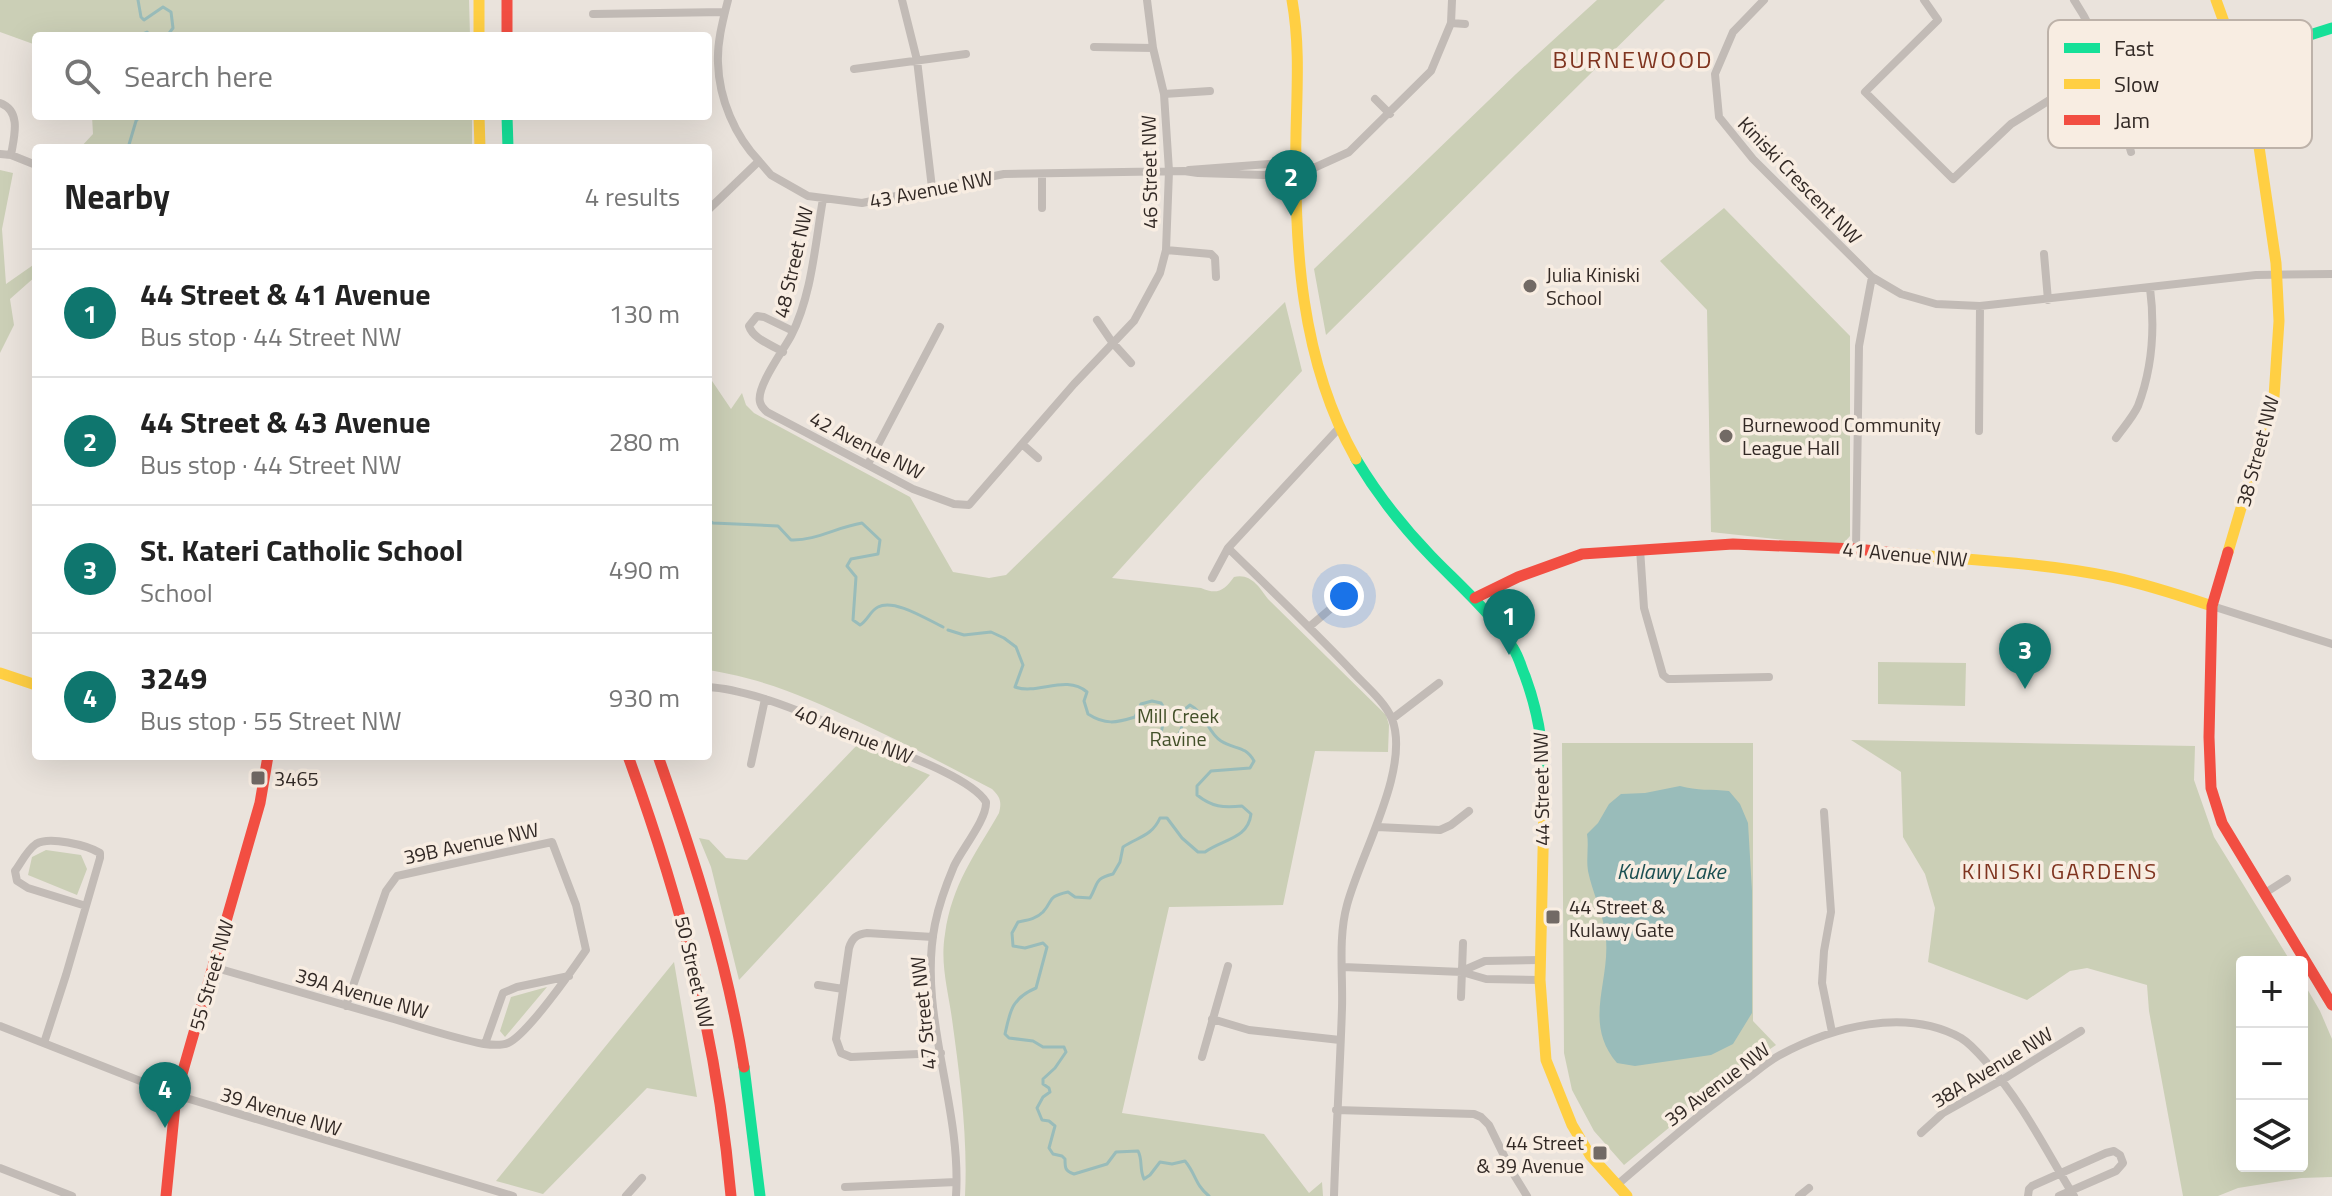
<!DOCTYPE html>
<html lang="en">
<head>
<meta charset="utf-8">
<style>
  body { margin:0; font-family:"Titillium Web",sans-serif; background:#f2f2f2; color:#222 }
  .controls { position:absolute; right:24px; bottom:24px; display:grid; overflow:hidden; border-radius:8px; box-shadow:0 8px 32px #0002 }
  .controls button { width:72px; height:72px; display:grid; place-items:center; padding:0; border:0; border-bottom:2px solid #e0e0e0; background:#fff; color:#222; font:40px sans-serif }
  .you { position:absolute; left:1344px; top:596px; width:28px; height:28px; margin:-20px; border:6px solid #fff; border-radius:50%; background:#1a73e8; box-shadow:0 0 0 12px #1a73e833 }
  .badge { display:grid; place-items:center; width:52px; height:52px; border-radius:50%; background:#0f766e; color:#fff; font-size:26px; font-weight:700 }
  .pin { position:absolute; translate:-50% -66px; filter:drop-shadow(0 2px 4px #0008) }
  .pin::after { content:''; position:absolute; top:42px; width:28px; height:24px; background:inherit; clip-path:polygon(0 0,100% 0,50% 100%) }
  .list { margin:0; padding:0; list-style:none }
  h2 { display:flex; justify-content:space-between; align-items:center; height:104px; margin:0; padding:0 32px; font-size:34px }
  h2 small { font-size:26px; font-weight:400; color:#767676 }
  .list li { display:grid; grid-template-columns:52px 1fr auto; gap:24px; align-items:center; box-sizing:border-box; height:128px; padding:0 32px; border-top:2px solid #e0e0e0 }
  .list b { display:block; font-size:30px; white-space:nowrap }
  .list p { margin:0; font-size:26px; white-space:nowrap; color:#767676 }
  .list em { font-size:26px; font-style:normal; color:#767676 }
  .icon { flex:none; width:44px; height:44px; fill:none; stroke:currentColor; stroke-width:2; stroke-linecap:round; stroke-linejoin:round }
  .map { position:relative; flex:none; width:2332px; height:1196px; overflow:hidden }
  .search { position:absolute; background:#fff; box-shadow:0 8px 32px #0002; left:32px; top:32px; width:680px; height:88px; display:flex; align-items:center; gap:20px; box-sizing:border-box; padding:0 28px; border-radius:8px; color:#767676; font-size:30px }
  .panel { position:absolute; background:#fff; box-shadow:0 8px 32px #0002; left:32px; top:144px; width:680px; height:616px; border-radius:8px }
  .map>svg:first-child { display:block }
</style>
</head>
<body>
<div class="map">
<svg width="2332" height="1196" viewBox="0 0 2332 1196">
  <rect width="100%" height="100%" fill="#eae3dc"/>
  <path fill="#cbcfb6" d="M0,0H469L470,36H36V45L0,32Z
    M1597,0H1665L1326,335L1314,269L1516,74Z
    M92,116H472V148H80L93,134Z
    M0,170L13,173L2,229L6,284L36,263V276L10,299L14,325L0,353Z
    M1724,208L1850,336V536L1841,546L1711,532L1707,310L1660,261Z
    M1285,302L1302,371L1197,484L1112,578L1201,588C1217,595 1224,591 1234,577C1251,573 1259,587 1268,599L1386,715L1389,725L1388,752L1315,751L1283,905L1169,907L1122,1113L1264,1134L1309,1193L1322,1182L1323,1196H965C968,1138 960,1077 952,1019C948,990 940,964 945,934C952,884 975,855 999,813C1002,801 1000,797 992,789C948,766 904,743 859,722C805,697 768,680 708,670V375L731,409L742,393L746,405L754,413L910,497L953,572L989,578L1006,575Z
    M1878,662L1966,663L1965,706L1878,704Z
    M1851,740L2195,746L2194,780L2214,837L2291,962H2242V1166H2302V980L2320,1011L2332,1039V1177L2301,1178L2238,1188L2218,1196H2183L2149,1011L2147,985L2087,968L2070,971L2027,1000L1928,962L1935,908L1925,874L1903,837L1901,772Z
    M1562,743H1753V1021L1776,1045L1735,1073L1624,1165L1594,1131L1572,1090L1564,1053Z
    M858,744L930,775L739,980L711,867L699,838L709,840L726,858L747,860Z
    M46,850L81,855L87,869L77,895L28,875L32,857Z
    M674,962L697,1097L647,1088L543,1194L496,1181Z
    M547,987L505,1037L500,1031L511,997Z"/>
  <path fill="#99bcba" d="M1680,786C1697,791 1712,789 1729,791L1740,804L1748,823L1752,891V1013L1733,1044L1711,1055L1635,1066L1617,1063C1581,1021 1613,979 1605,931C1602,911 1592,891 1588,871C1586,859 1589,846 1587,834L1598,823L1609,804L1621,794L1645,793Z"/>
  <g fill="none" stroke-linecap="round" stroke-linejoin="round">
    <path stroke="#99bcba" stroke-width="3" d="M138,0L141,17L144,20L163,7L171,12L173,28L167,36
      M138,36L147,32L151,36
      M128,148L136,121L140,116
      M708,520L713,523L778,526L791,540C815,541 837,527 862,523L880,540L878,554L851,559L847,566L856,577L853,620L860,625C868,620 870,611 878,607C894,598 928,620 943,627
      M948,630L964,635L991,632L1004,638L1016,647L1023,665L1015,687C1038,695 1066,674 1087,692L1084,701L1088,714C1105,725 1116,723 1135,717L1141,704L1152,701L1161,703L1166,711L1161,733L1165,739H1176L1181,730L1185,709L1190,705C1206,713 1207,732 1221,741C1235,750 1245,745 1254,761L1250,768L1211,771L1197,786V795C1212,807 1223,808 1242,806L1251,814C1248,839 1223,839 1205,852H1198L1182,838L1167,818H1160C1152,836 1138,837 1123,847L1120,862L1113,874C1094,879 1099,882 1090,898L1075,897L1068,892C1046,897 1054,900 1043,912C1036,919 1027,920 1018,922L1012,933L1013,946L1025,948L1043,943L1047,947L1036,988C1012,998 1010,1011 1005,1034L1009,1038L1033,1041L1043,1047H1064L1066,1052L1055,1068L1043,1079V1084L1049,1088L1050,1092L1043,1097L1037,1108L1042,1120L1049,1121L1055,1126L1049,1148L1053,1154L1062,1156L1065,1159C1065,1168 1065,1171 1074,1174L1107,1164L1116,1152L1138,1151C1143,1160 1139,1169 1144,1179L1150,1175L1160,1162L1172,1164L1185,1161C1196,1174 1195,1185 1209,1196"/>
    <path stroke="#c2bbb6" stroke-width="8" d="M728,0C723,20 717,42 718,63C719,99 735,136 759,161
      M902,0L917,60L932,188
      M1764,0L1733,32L1715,74L1719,117L1753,159L1872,277L1901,294L1936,304L1980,306L2256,275L2332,274
      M1924,0L1938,20L1865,92L1953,179L2011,124L2056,96L2111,81
      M2074,0C2104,44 2117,101 2131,152
      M593,14L725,12
      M1451,23L1465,24
      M1094,47L1153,48
      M854,69L966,54
      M1164,94L1210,91
      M1375,99L1390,114
      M0,103C22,111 14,137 11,155
      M0,154L11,155L36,165
      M1189,170L1281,163L1313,167
      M1042,174V208
      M823,199C815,244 812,295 791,336C783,351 756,387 760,402C761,407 763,408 767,412L913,489L954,504L969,505L1074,384L1134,321L1160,273L1166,250L1169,171L1164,94L1153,48L1147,0
      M708,210L759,161L771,175L808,196L862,203L1004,174L1184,171L1198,173L1296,176L1349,152L1431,71L1451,23L1452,0
      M1166,250L1211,254L1215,258L1216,277
      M2044,254L2048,300
      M1097,320L1112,342L1131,363
      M783,352C772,345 753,339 749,326L757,316L764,317L793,331
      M1979,431L1980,306
      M2116,438C2123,428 2133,417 2138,406C2152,369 2155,327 2150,288
      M1022,444L1038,458
      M868,464L940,327
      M1228,548C1269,588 1310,627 1349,668C1363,684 1384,700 1392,719C1411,768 1360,855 1347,905C1338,938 1343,974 1342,1008C1340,1070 1336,1133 1334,1196
      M1640,549L1644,608L1663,675L1668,679H1674L1769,677
      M1856,549L1859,346L1872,277
      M1212,578L1228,548L1340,427
      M2212,606L2332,644
      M1309,627L1354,589
      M708,687C726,688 745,693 762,698C798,709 833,725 866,739C895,751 971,777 986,802C987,819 962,849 954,866C946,885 939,904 935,924C917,1014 962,1105 956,1196
      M1392,719L1439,683
      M751,764L765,699
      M1824,812L1831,912L1824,951L1822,983L1832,1032
      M1377,827L1440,830L1451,825L1469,811
      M2265,893L2287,879
      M933,937L867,933C857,934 852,938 849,948L836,1039L841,1053L851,1057L941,1053
      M213,967C272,984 331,1001 390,1018C421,1027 453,1038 484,1044C492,1045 501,1046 508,1043C527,1035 573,969 586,950L576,905L552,842L397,876L386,891L346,1006
      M1343,967L1462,972L1486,979L1540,980
      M1462,971L1485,961L1541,960
      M818,985L843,989
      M1461,997L1463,943
      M1212,1019L1249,1030L1340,1040
      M0,1026L176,1095L513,1196
      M44,1043L66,975L100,858V853C87,845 49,836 36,844C27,850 21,863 15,871L17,881L28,888L86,906
      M485,1044L503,993L517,987L569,976
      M1202,1057L1228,966
      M1336,1110L1474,1114L1481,1117L1489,1125L1511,1170L1527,1196
      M1921,1133L1943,1113L2002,1080L2081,1031
      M0,1168L72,1196
      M1617,1185C1659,1149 1700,1113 1745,1080C1756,1072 1767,1062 1780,1055C1832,1027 1905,1007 1961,1038C1971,1044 1980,1055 1987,1063C2023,1103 2046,1151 2074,1196
      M845,1187L956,1182
      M626,1196L642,1178
      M1799,1196L1809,1188
      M2028,1196L2029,1189L2032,1186L2106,1153L2114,1151L2120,1155L2123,1163L2116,1171L2059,1196"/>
    <path stroke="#16e098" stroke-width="11" d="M2237,58L2332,28
      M507,116L508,148
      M1356,459C1377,494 1402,526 1431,556C1459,585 1492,613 1513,648C1519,657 1521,667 1525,676C1542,722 1545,762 1544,810
      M744,1067L760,1196"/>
    <path stroke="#ffcf43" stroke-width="11" d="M479,0V36
      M1292,0C1300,45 1297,88 1296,134C1294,245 1300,360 1356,459
      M2216,0L2237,58L2257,133L2276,263L2279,321L2274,397L2228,552
      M479,116L480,148
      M1904,554C1973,560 2044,563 2112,577C2146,584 2179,595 2212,606
      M0,673L36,685
      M1544,810L1540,980L1546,1060L1572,1125L1590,1155L1627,1196"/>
    <path stroke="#f24e42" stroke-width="11" d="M507,0V36
      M2228,552L2212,606L2209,737L2211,788L2222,823L2332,1005
      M1475,598L1518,577L1582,554L1733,544L1856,549L1904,554
      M628,756C682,904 717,1039 731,1196
      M658,756C694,858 727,960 744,1067
      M166,1196L176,1095L260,803L268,756"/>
  </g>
  <g fill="#726a65" stroke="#f8ede2" stroke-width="3">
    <circle cx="1530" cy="286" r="8"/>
    <circle cx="1726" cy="436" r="8"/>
    <rect x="250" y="770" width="16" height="16" rx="4"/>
    <rect x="1545" y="909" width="16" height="16" rx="4"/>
    <rect x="1592" y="1145" width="16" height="16" rx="4"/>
  </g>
  <g text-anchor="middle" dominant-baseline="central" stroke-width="7" stroke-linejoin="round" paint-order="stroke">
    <g font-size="20" fill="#322925" stroke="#f8ede2">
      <text transform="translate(1149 172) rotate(-91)">46 Street NW</text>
      <text transform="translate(1800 180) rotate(46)">Kiniski Crescent NW</text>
      <text transform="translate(931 189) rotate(-11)">43 Avenue NW</text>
      <text transform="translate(793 262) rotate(-77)">48 Street NW</text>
      <text transform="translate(867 445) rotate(27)">42 Avenue NW</text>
      <text transform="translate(2257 451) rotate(-75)">38 Street NW</text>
      <text transform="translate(1905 554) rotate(5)">41 Avenue NW</text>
      <text transform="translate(854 734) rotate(22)">40 Avenue NW</text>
      <text transform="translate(1541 789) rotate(-91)">44 Street NW</text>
      <text transform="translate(471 843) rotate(-12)">39B Avenue NW</text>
      <text transform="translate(695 972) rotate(77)">50 Street NW</text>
      <text transform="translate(211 975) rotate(-74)">55 Street NW</text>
      <text transform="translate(362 993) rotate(16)">39A Avenue NW</text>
      <text transform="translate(923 1013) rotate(-96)">47 Street NW</text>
      <text transform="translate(1992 1067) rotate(-31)">38A Avenue NW</text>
      <text transform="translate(1717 1084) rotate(-37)">39 Avenue NW</text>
      <text transform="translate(281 1111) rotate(17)">39 Avenue NW</text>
    </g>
    <g font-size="20" fill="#322925" stroke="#f8ede2" text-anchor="start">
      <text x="1546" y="274">Julia Kiniski<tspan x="1546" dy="23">School</tspan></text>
      <text x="1742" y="424">Burnewood Community<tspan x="1742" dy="23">League Hall</tspan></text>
      <text x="274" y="778">3465</text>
      <text x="1569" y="906">44 Street &amp;<tspan x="1569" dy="23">Kulawy Gate</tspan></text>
      <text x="1584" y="1142" text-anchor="end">44 Street<tspan x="1584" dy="23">&amp; 39 Avenue</tspan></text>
    </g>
    <g font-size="20" fill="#435029" stroke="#f8ede2">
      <text x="1178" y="715">Mill Creek<tspan x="1178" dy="23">Ravine</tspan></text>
    </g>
    <g font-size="22" font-style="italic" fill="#1c5052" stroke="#f8ede2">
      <text x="1671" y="871">Kulawy Lake</text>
    </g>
    <g font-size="22" letter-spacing="2" fill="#7f341f" stroke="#f8ede2">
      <text x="2060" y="871">KINISKI GARDENS</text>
    </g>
    <g font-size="24" letter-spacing="2" fill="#7f341f" stroke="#f8ede2">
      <text x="1633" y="59">BURNEWOOD</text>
    </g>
  </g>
  <rect x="2048" y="20" width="264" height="128" rx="12" fill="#f8ede2" stroke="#bdb2a9" stroke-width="2"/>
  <rect x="2064" y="43" width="36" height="10" fill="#16e098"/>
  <rect x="2064" y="79" width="36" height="10" fill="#ffcf43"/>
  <rect x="2064" y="115" width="36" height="10" fill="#f24e42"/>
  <g font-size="22" fill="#322925">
    <text x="2114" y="56">Fast</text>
    <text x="2114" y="92">Slow</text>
    <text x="2114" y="128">Jam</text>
  </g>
</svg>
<div class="controls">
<button>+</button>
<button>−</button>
<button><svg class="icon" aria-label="layers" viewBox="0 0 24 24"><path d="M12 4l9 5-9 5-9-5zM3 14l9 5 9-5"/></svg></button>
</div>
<div class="you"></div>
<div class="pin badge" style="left:1509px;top:655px">1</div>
<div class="pin badge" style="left:1291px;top:216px">2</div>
<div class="pin badge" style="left:2025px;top:689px">3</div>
<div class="pin badge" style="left:165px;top:1128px">4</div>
<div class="search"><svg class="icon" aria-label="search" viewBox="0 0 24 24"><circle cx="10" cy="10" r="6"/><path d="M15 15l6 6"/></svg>Search here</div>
<section class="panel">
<h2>Nearby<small>4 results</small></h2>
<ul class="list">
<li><span class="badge">1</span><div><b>44 Street &amp; 41 Avenue</b><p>Bus stop · 44 Street NW</p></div><em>130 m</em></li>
<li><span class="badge">2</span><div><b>44 Street &amp; 43 Avenue</b><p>Bus stop · 44 Street NW</p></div><em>280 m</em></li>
<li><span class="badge">3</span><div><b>St. Kateri Catholic School</b><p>School</p></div><em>490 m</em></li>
<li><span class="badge">4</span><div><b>3249</b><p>Bus stop · 55 Street NW</p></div><em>930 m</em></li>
</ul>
</section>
</div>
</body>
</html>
